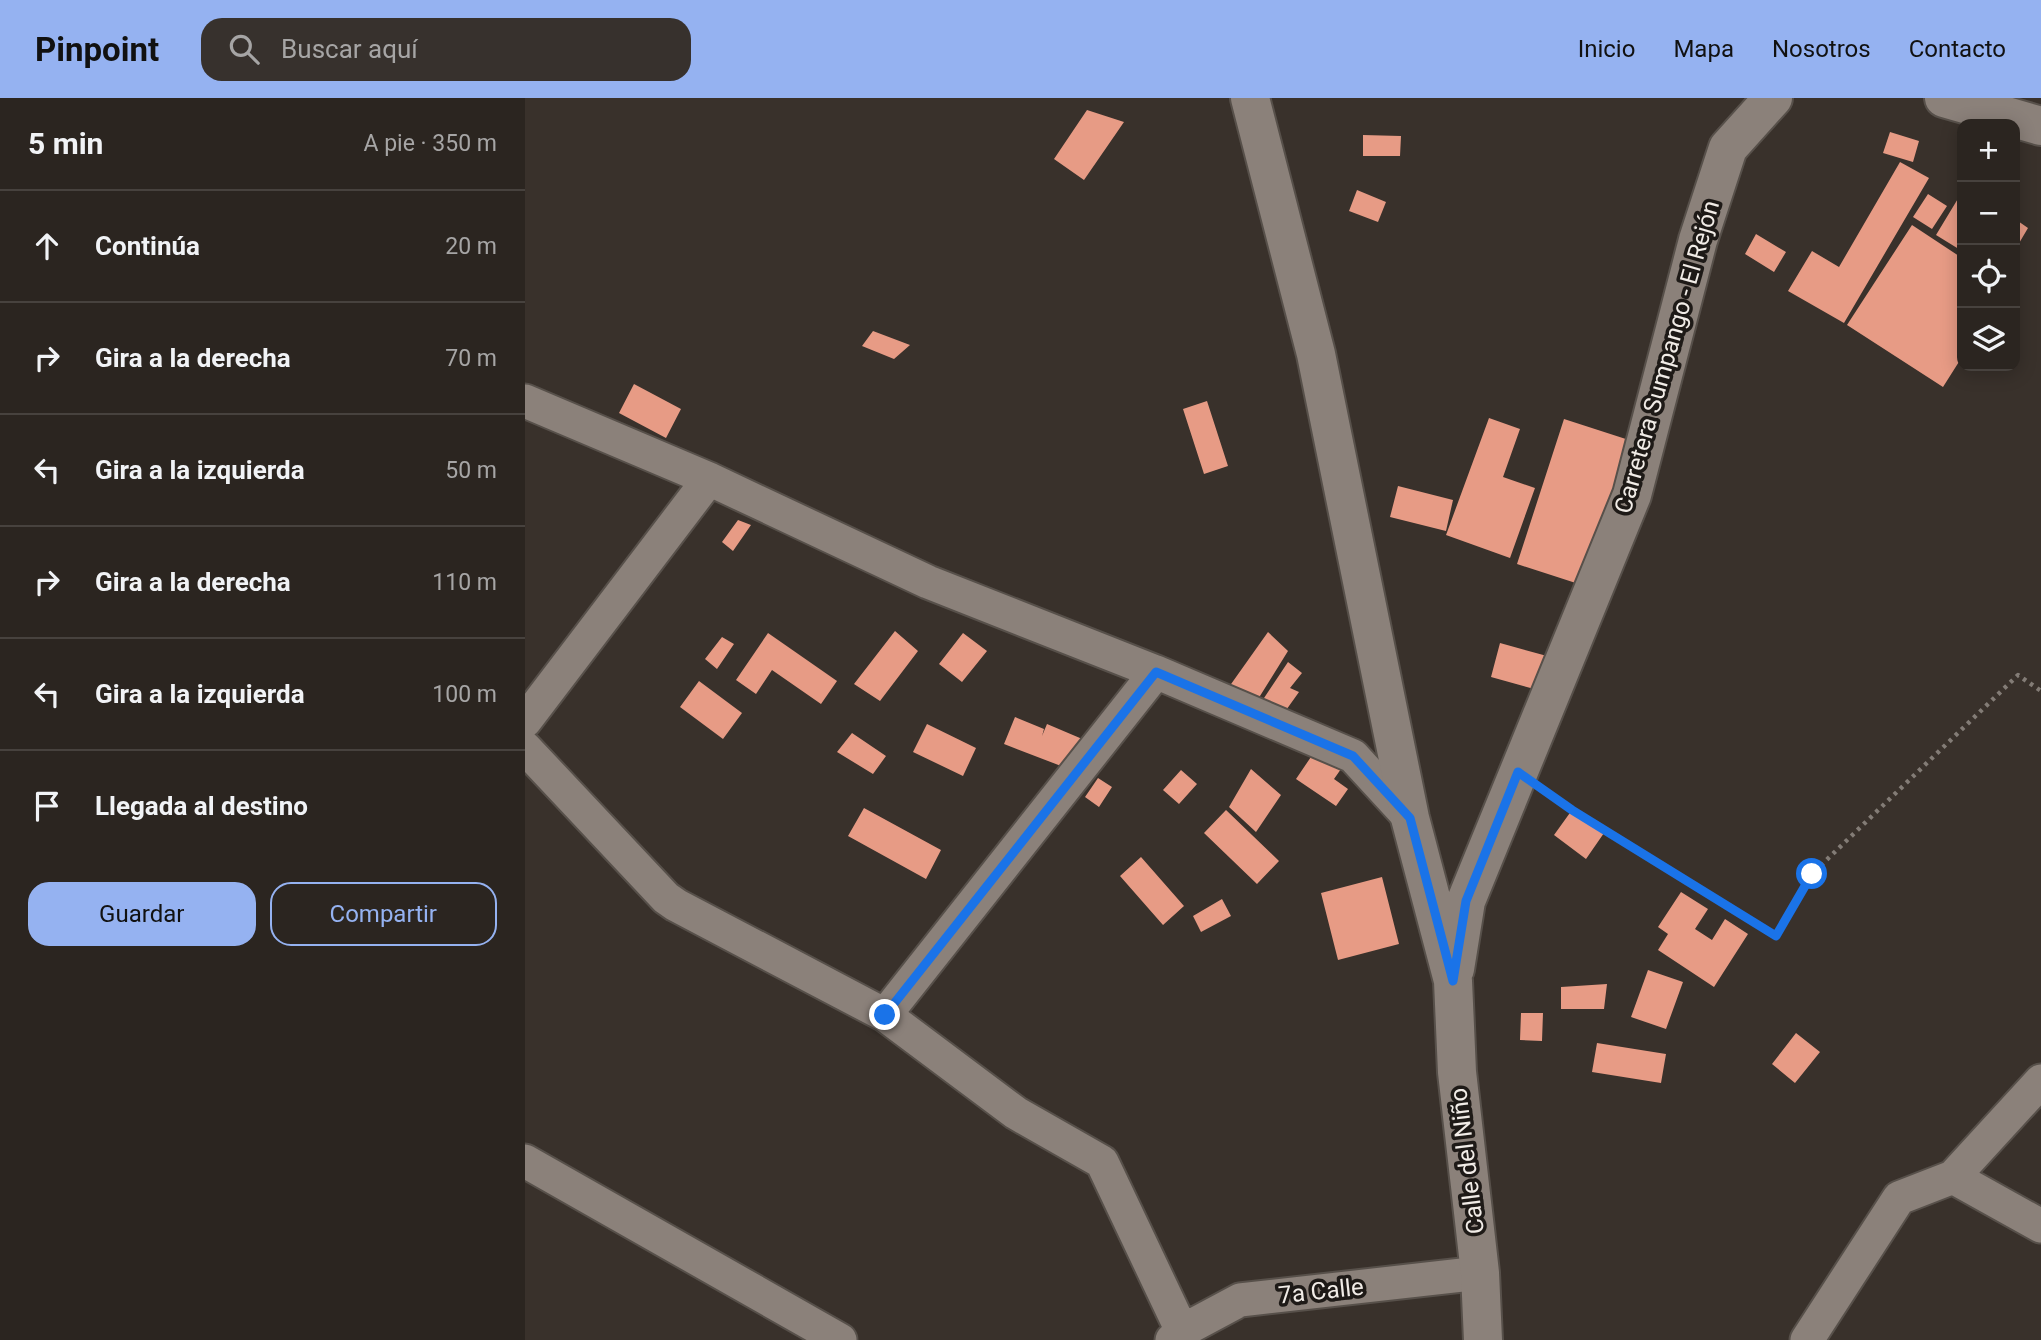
<!DOCTYPE html>
<html lang="es">
<head>
<meta charset="utf-8">
<style>
  body { margin:0; font-family:Roboto,sans-serif; background:#37312d; color:#f1f3f6 }
  .controls { position:absolute; right:21px; top:21px; display:grid; overflow:hidden; border-radius:14px; box-shadow:0 4px 18px #0003 }
  .controls button { width:63px; height:63px; display:grid; place-items:center; padding:0; border:0; border-bottom:2px solid #47423e; background:#2b2520; color:#f1f3f6; font:35px sans-serif }
  .stop { position:absolute; width:21px; height:21px; margin:-16px; border:5px solid #1a73e8; border-radius:50%; background:#fff }
  .stop.end { background:#1a73e8; border-color:#fff; box-shadow:0 2px 7px #0008 }
  .list { margin:0; padding:0; list-style:none }
  h2 { display:flex; justify-content:space-between; align-items:center; height:91px; margin:0; padding:0 28px; font-size:30px }
  h2 small { font-size:23px; font-weight:400; color:#a6a5a5 }
  .list li { display:grid; grid-template-columns:46px 1fr auto; gap:21px; align-items:center; box-sizing:border-box; height:112px; padding:0 28px; border-top:2px solid #47423e }
  .list b { display:block; font-size:26px; white-space:nowrap }
  .list em { font-size:23px; font-style:normal; color:#a6a5a5 }
  .actions { display:flex; gap:14px; padding:21px 28px }
  .actions a { flex:1; padding:16px 0; border:2px solid #95b2f1; border-radius:21px; text-align:center; font-size:24px; color:#95b2f1 }
  .actions .main { background:#95b2f1; color:#111 }
  .icon { flex:none; width:38px; height:38px; fill:none; stroke:currentColor; stroke-width:2; stroke-linecap:round; stroke-linejoin:round }
  .map { position:relative; flex:none; width:1516px; height:1242px; overflow:hidden }
  header { display:flex; align-items:center; gap:42px; box-sizing:border-box; height:98px; padding:0 35px; background:#95b2f1; color:#111 }
  header strong { font-size:33px }
  nav { display:flex; gap:38px; margin-inline-start:auto; font-size:24px }
  .search { width:490px; height:63px; background:#37312d; display:flex; align-items:center; gap:18px; box-sizing:border-box; padding:0 24px; border-radius:21px; color:#a6a5a5; font-size:26px }
  main { display:flex }
  aside { flex:1; background:#2b2520 }
  .map>svg:first-child { display:block }
</style>
</head>
<body>
<header>
<strong>Pinpoint</strong>
<div class="search"><svg class="icon" aria-label="search" viewBox="0 0 24 24"><circle cx="10" cy="10" r="6"/><path d="M15 15l6 6"/></svg>Buscar aquí</div>
<nav><a>Inicio</a><a>Mapa</a><a>Nosotros</a><a>Contacto</a></nav>
</header>
<main>
<aside>
<h2>5 min<small>A pie · 350 m</small></h2>
<ul class="list">
<li><svg class="icon" aria-label="ahead" viewBox="0 0 24 24"><path d="M12 20V5M6 11l6-6 6 6"/></svg><div><b>Continúa</b></div><em>20 m</em></li>
<li><svg class="icon" aria-label="right" viewBox="0 0 24 24"><path d="M7 20v-9h11M14 6l5 5-5 5"/></svg><div><b>Gira a la derecha</b></div><em>70 m</em></li>
<li><svg class="icon" aria-label="left" viewBox="0 0 24 24"><path d="M17 20v-9H6M10 6l-5 5 5 5"/></svg><div><b>Gira a la izquierda</b></div><em>50 m</em></li>
<li><svg class="icon" aria-label="right" viewBox="0 0 24 24"><path d="M7 20v-9h11M14 6l5 5-5 5"/></svg><div><b>Gira a la derecha</b></div><em>110 m</em></li>
<li><svg class="icon" aria-label="left" viewBox="0 0 24 24"><path d="M17 20v-9H6M10 6l-5 5 5 5"/></svg><div><b>Gira a la izquierda</b></div><em>100 m</em></li>
<li><svg class="icon" aria-label="arrive" viewBox="0 0 24 24"><path d="M6 21V4h12l-3 4 3 4H6"/></svg><div><b>Llegada al destino</b></div></li>
</ul>
<div class="actions"><a class="main">Guardar</a><a>Compartir</a></div>
</aside>
<div class="map">
<svg width="1516" height="1242" viewBox="0 0 1516 1242">
  <rect width="100%" height="100%" fill="#39312b"/>
  <path fill="#e79b85" d="M562,12L599,24L559,82L529,61Z
    M1365,34L1394,43L1388,64L1358,55Z
    M838,37L876,38L875,58H838Z
    M1375,64L1404,80L1319,225L1263,193L1287,153L1314,169Z
    M832,92L861,104L853,124L824,113Z
    M1437,94V153L1411,137Z
    M1403,96L1422,108L1407,131L1388,119Z
    M1490,121L1503,130L1490,152Z
    M1387,127L1437,160V259L1418,289L1322,227Z
    M1231,136L1261,154L1249,174L1220,156Z
    M348,233L385,247L369,261L337,248Z
    M109,286L156,311L141,340L94,315Z
    M682,303L703,368L679,376L658,311Z
    M964,320L995,331L978,379L1010,390L985,460L921,437Z
    M1039,321L1107,343L1060,488L992,466Z
    M873,388L928,402L921,433L865,419Z
    M213,422L226,427L208,453L197,444Z
    M370,533L393,553L355,603L329,586Z
    M743,534L763,553L730,606L699,596Z
    M243,535L312,583L296,606L247,572L231,596L211,582Z
    M438,535L462,553L437,584L414,566Z
    M197,539L209,546L192,571L180,561Z
    M975,545L1022,558L1013,592L966,579Z
    M763,564L777,575L765,590L774,594L759,615L735,606Z
    M174,583L217,615L198,641L155,609Z
    M490,619L519,631L517,638L522,626L562,643L549,673L479,646Z
    M402,626L451,650L438,678L388,654Z
    M327,635L361,658L348,676L312,654Z
    M790,653L816,671L809,681L823,691L811,708L771,681Z
    M726,671L756,697L731,734L704,709Z
    M656,672L672,686L654,706L638,692Z
    M573,680L587,689L574,709L560,699Z
    M339,710L416,752L401,781L323,738Z
    M701,712L754,763L732,786L679,735Z
    M1047,712L1079,735L1061,761L1029,737Z
    M616,759L659,808L638,827L595,778Z
    M857,779L874,846L813,862L796,795Z
    M1156,794L1183,811L1170,831L1187,842L1200,821L1223,836L1189,889L1133,852L1143,836L1133,829Z
    M697,801L706,818L676,834L668,818Z
    M1123,872L1158,884L1141,931L1106,919Z
    M1082,886L1079,911H1036V889Z
    M996,915H1018L1017,943L995,942Z
    M1271,935L1295,954L1270,985L1247,966Z
    M1072,945L1141,956L1136,985L1067,974Z"/>
  <g fill="none" stroke-linecap="round" stroke-linejoin="round">
    <g stroke="#57504a" stroke-width="37">
      <path id="street" d="M0,303L184,381L403,484L631,574L828,658L885,720
        M0,623L184,381
        M0,650L141,800L151,807L360,917L491,1015L577,1064L657,1233
        M360,917L631,574
        M0,1063L315,1242
        M1428,1079L1516,1128
        M647,1242L657,1233L715,1202L955,1175
        M1282,1242L1374,1100L1428,1079L1516,983"/>
    </g>
    <g stroke="#57504a" stroke-width="42">
      <path id="secondary" d="M725,0L791,256L885,720L928,883L932,974L955,1175L958,1242
        M1419,0L1516,28
        M930,871L941,803L1107,397L1173,142L1203,50L1248,0"/>
    </g>
    <path stroke="#837c76" stroke-width="4.5" stroke-dasharray="3.5 5" stroke-linecap="butt" d="M1020,693L1047,712L1252,838L1287,776L1493,577L1516,593"/>
    <use href="#street" stroke="#8b817a" stroke-width="33"/>
    <use href="#secondary" stroke="#8b817a" stroke-width="38"/>
  </g>
  <g fill="none" stroke-linecap="round" stroke-linejoin="round">
    <path stroke="#1a73e8" stroke-width="9" d="M360,917L631,574L828,658L885,720L928,883L941,803L993,674L1047,712L1251,838L1287,776"/>
  </g>
  <g text-anchor="middle" dominant-baseline="central" stroke-width="7" stroke-linejoin="round" paint-order="stroke">
    <g font-size="24" fill="#f1ece7" stroke="#1e1a17">
      <text transform="translate(1142 259) rotate(-74)">Carretera Sumpango - El Rejón</text>
      <text transform="translate(942 1063) rotate(-97)">Calle del Niño</text>
      <text transform="translate(796 1193) rotate(-6)">7a Calle</text>
    </g>
  </g>
</svg>
<div class="controls">
<button>+</button>
<button>−</button>
<button><svg class="icon" aria-label="locate" viewBox="0 0 24 24"><circle cx="12" cy="12" r="6"/><path d="M12 2v4M12 18v4M2 12h4M18 12h4"/></svg></button>
<button><svg class="icon" aria-label="layers" viewBox="0 0 24 24"><path d="M12 4l9 5-9 5-9-5zM3 14l9 5 9-5"/></svg></button>
</div>
<div class="stop" style="left:1287px;top:776px"></div>
<div class="stop end" style="left:360px;top:917px"></div>
</div>
</main>
</body>
</html>
